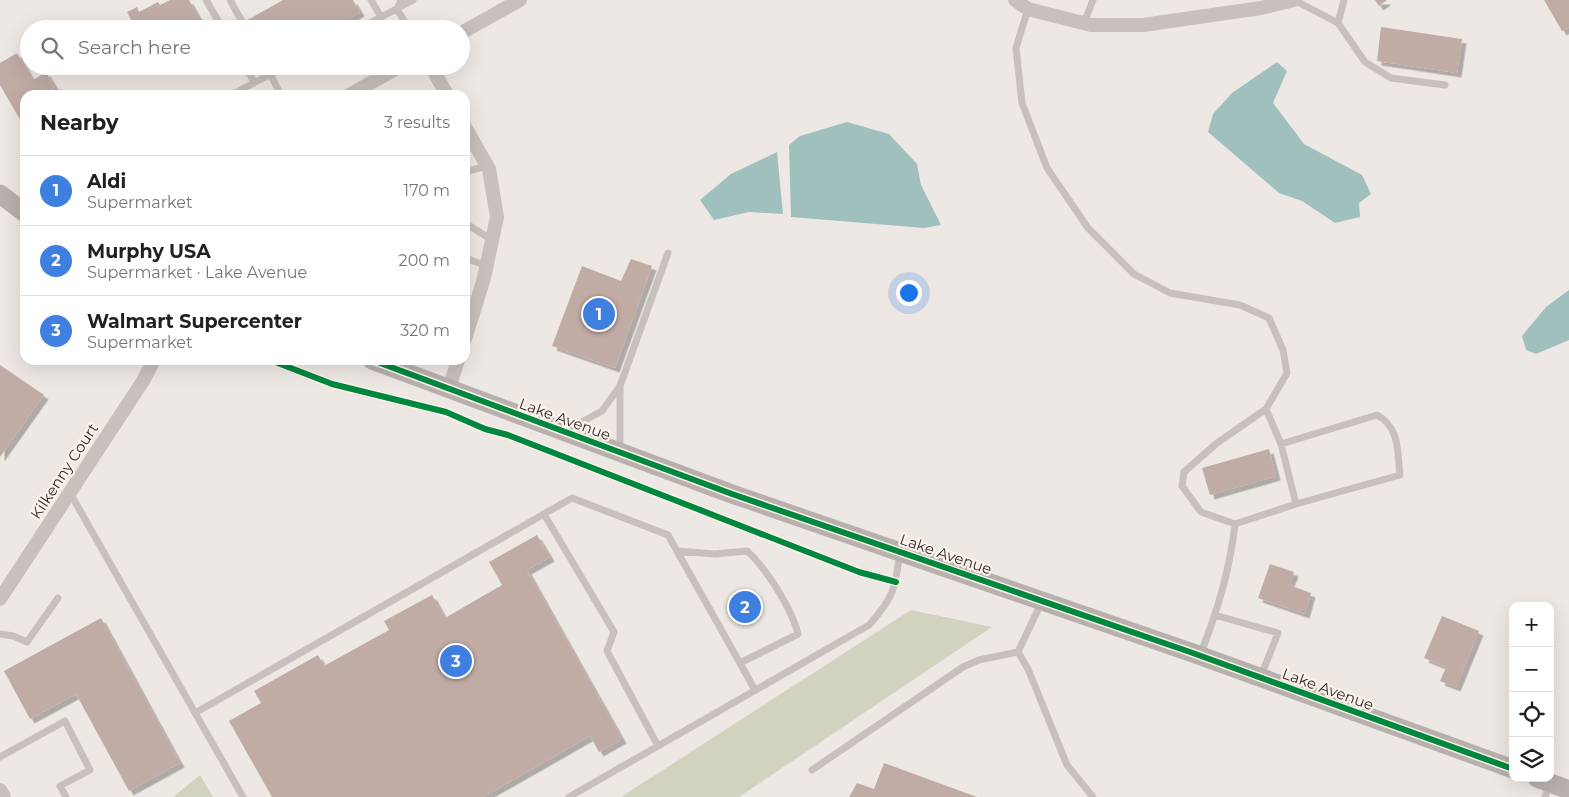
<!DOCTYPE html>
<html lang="en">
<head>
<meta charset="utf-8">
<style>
  body { margin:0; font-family:Montserrat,sans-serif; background:#f6f6f6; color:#202124 }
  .controls { position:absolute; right:15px; bottom:15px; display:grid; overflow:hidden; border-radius:10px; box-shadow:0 5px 20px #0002 }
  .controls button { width:45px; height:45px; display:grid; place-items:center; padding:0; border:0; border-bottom:1px solid #e0e0e0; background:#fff; color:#202124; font:25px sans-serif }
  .you { position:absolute; left:908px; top:292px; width:18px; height:18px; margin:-12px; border:4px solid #fff; border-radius:50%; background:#1a73e8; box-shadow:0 0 0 8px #1a73e833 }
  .badge { display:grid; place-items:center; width:32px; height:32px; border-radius:50%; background:#111827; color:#fff; font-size:16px; font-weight:700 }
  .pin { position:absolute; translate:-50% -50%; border:2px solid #fff; box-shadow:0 1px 5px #0006 }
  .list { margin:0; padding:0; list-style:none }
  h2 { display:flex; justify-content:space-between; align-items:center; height:65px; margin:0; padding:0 20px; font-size:21px }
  h2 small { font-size:16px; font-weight:400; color:#757577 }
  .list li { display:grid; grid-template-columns:32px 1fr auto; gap:15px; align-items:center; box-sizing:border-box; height:70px; padding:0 20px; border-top:1px solid #e0e0e0 }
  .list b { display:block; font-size:19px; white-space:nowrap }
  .list p { margin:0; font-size:16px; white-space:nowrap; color:#757577 }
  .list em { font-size:16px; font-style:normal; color:#757577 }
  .icon { flex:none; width:28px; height:28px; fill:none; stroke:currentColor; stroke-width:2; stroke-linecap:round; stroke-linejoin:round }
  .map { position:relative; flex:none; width:1569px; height:797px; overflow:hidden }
  .search { position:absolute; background:#fff; box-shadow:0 5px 20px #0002; left:20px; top:20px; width:450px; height:55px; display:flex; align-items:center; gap:12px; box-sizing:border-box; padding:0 18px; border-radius:28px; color:#757577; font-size:19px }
  .panel { position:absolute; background:#fff; box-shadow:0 5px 20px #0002; left:20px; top:90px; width:450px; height:275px; border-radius:15px }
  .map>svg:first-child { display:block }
</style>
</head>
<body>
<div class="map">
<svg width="1569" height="797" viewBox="0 0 1569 797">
  <defs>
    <filter id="shadow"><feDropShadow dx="4.5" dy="4.5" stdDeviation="0" flood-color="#0004"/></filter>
  </defs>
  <rect width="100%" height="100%" fill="#eee8e4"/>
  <path fill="#d1d3be" d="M911,610L992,627L739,797H621Z
    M200,775L213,797H173Z"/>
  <path fill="#a0c0be" d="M1277,62L1287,71L1273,103L1304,144L1362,175L1371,194L1359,203L1360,217L1335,223L1302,201L1279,193L1208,132L1213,114L1232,93Z
    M847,122L889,134L917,164L921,185L941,225L924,228L791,217L789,145L800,136Z
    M777,152L783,214L749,212L714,220L700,200L731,174Z
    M1569,290V340L1536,354L1526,350L1522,336L1546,307Z"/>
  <path fill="#c1aba5" filter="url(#shadow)" d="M170,0H189L199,18L180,29H136L127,12L137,7L139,12L158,2L160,5Z
    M283,0H353L360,12L331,29H248L244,22Z
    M1375,0H1387L1379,6Z
    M1544,0H1569V27L1562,31Z
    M1381,27L1462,39L1457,73L1377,61Z
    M17,53L33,80L46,72L55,87L42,95H25V121L22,123L0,85V63Z
    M157,66H168L159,71Z
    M631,259L652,266L615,368L552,346L582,266L621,281Z
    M0,365L44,395L0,457Z
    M1269,449L1276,476L1210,495L1202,468Z
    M537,535L550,557L527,570L622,739L599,752L590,736L483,797H272L229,721L261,703L254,691L318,655L324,666L389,630L384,621L432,595L445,618L502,585L489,562Z
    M1270,564L1294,572L1289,585L1311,593L1305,614L1258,598Z
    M1442,616L1479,631L1456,687L1440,681L1446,667L1424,658Z
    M101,618L180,763L129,791L76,694L30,719L4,671Z
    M884,763L977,797H849L857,783L874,789Z"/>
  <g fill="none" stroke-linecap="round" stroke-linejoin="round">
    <path stroke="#c7c0bc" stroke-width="7" d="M206,0L223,29
      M230,0L246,29
      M371,0L381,17
      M401,0L397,9L409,29
      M1294,0L1338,23L1365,62L1391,78L1445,85
      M1028,9L1016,48L1022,103L1047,168L1088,228L1134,274L1170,293L1240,305L1269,318L1283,350L1287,373L1266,409L1217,443L1184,472L1182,486L1201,512L1235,524L1296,504L1400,475C1397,450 1400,428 1377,415L1281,444
      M1084,23L1093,0
      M1338,23L1344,0
      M359,29L413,0
      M245,66L254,82
      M266,66L281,95
      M60,93L62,95
      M231,95L286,66
      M465,172L487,166
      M465,223L492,240
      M465,258L487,266
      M620,387V451
      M1266,409L1281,444L1296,504
      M567,430L602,411L620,386L668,253
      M70,493L243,797
      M544,514L614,632L607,651L658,746
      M677,551L715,554L747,551C766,568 792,609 798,634L740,663
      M1042,601L1018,652L1028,669L1067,765L1093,797
      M1215,615L1278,633L1261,676
      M0,634L13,636L27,642L58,598
      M1200,655C1217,613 1230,569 1235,524
      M195,713L572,498L668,535L755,690
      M0,757L65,721L90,770L60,786L66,797
      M812,770L963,667L979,660L1018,652
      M569,797L869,625C894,597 895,589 900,552
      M1545,797L1550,783"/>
    <path stroke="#c7c0bc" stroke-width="14" d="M1015,0L1028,9L1091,25H1143L1261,8L1294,0
      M461,33L520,0
      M431,66L447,95
      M349,95L401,66
      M465,127L489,169L497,217L484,278L465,339
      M449,389L458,360
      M0,599L143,381L154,360
      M0,790L4,797"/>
    <path stroke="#b8b0ad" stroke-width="19" d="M0,194L25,213
      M372,360L732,494L1190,652L1513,769
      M1537,778L1569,790"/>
    <g stroke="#faf2eb" stroke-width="9">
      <path id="cycleway" d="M270,360L332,384L446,412L485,429L508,435L859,572L896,582
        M372,360L732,494L1190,652L1513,769"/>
    </g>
    <use href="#cycleway" stroke="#00873e" stroke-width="6"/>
  </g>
  <g text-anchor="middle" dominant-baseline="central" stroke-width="4.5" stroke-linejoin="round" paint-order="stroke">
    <g font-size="15" fill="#382d2a" stroke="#faf2eb">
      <text transform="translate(565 419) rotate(20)">Lake Avenue</text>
      <text transform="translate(64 471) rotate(-57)">Kilkenny Court</text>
      <text transform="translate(946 554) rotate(19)">Lake Avenue</text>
      <text transform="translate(1328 689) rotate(20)">Lake Avenue</text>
    </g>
  </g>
</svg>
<div class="controls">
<button>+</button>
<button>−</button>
<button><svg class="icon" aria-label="locate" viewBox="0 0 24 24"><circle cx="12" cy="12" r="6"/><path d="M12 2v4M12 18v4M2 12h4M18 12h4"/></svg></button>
<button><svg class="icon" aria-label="layers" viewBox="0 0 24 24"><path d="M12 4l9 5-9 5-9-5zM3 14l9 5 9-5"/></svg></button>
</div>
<div class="you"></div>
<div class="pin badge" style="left:599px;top:314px;background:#3f7fe0">1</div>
<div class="pin badge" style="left:745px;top:607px;background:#3f7fe0">2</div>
<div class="pin badge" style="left:456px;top:661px;background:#3f7fe0">3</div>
<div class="search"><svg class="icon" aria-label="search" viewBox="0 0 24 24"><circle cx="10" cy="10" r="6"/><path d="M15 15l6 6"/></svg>Search here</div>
<section class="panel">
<h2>Nearby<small>3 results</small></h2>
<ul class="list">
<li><span class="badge" style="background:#3f7fe0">1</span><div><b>Aldi</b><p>Supermarket</p></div><em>170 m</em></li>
<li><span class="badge" style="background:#3f7fe0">2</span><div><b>Murphy USA</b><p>Supermarket · Lake Avenue</p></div><em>200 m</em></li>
<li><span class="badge" style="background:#3f7fe0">3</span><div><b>Walmart Supercenter</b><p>Supermarket</p></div><em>320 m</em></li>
</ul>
</section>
</div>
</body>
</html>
